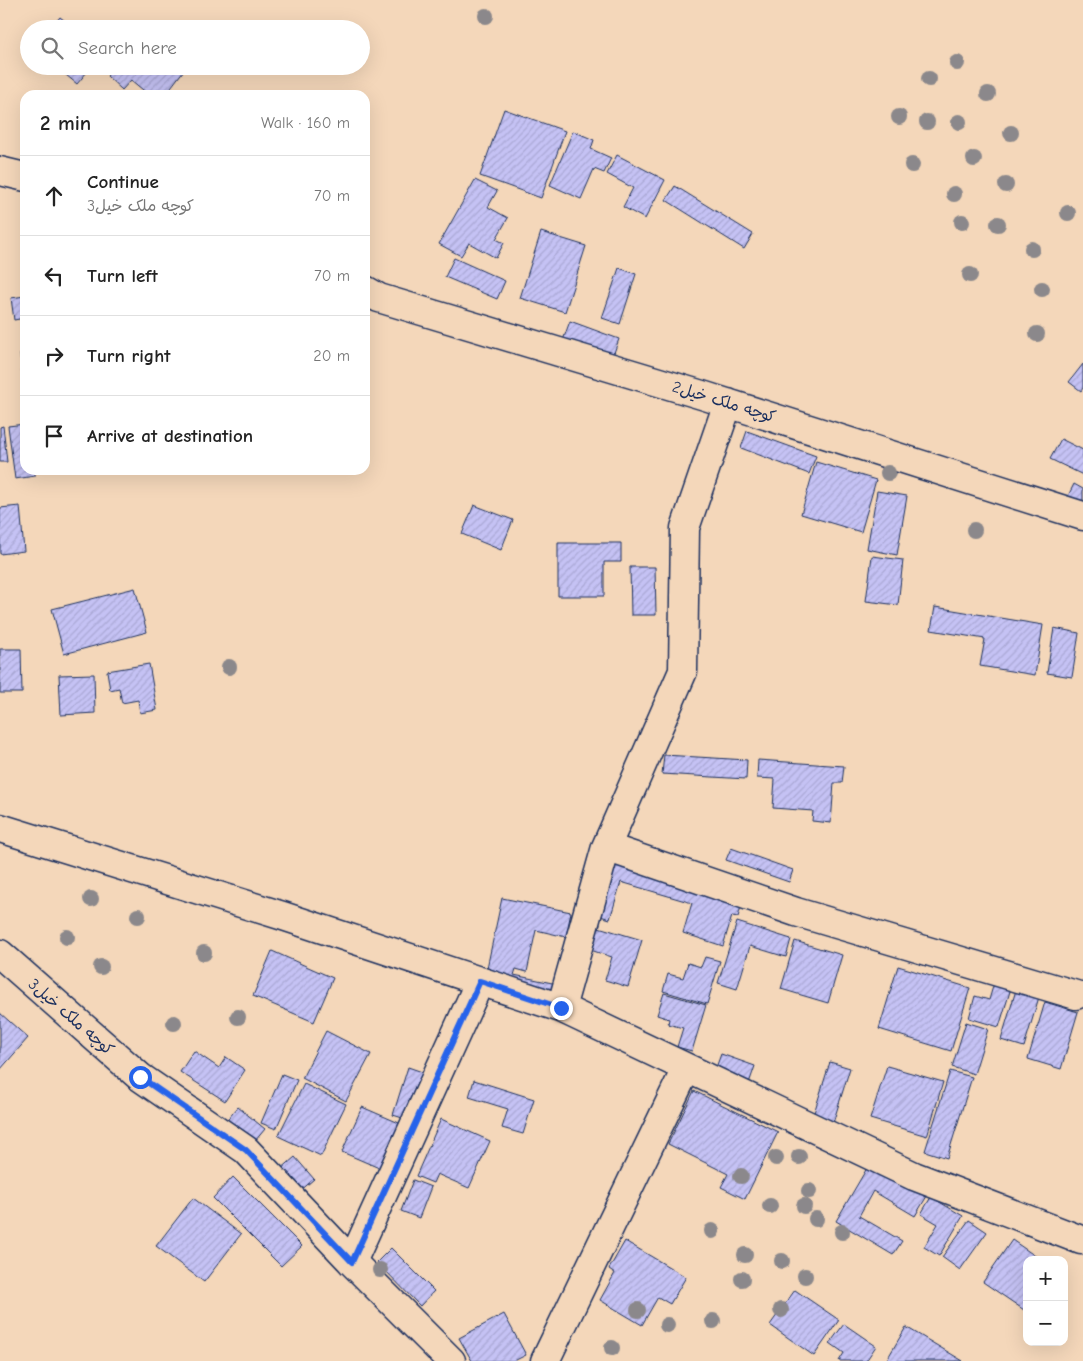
<!DOCTYPE html>
<html lang="en">
<head>
<meta charset="utf-8">
<style>
  body { margin:0; font-family:"Comic Neue","Playpen Sans Arabic",sans-serif; background:#f6f6f6; color:#222 }
  .controls { position:absolute; right:15px; bottom:15px; display:grid; overflow:hidden; border-radius:10px; box-shadow:0 5px 20px #0002 }
  .controls button { width:45px; height:45px; display:grid; place-items:center; padding:0; border:0; border-bottom:1px solid #e0e0e0; background:#fff; color:#222; font:25px sans-serif }
  .stop { position:absolute; width:15px; height:15px; margin:-11px; border:4px solid #2563eb; border-radius:50%; background:#fff }
  .stop.end { background:#2563eb; border-color:#fff; box-shadow:0 1px 5px #0008 }
  .list { margin:0; padding:0; list-style:none }
  h2 { display:flex; justify-content:space-between; align-items:center; height:65px; margin:0; padding:0 20px; font-size:21px }
  h2 small { font-size:16px; font-weight:400; color:#767676 }
  .list li { display:grid; grid-template-columns:32px 1fr auto; gap:15px; align-items:center; box-sizing:border-box; height:80px; padding:0 20px; border-top:1px solid #e0e0e0 }
  .list b { display:block; font-size:19px; white-space:nowrap }
  .list p { margin:0; font-size:16px; white-space:nowrap; color:#767676 }
  .list em { font-size:16px; font-style:normal; color:#767676 }
  .icon { flex:none; width:28px; height:28px; fill:none; stroke:currentColor; stroke-width:2; stroke-linecap:round; stroke-linejoin:round }
  .map { position:relative; flex:none; width:1083px; height:1361px; overflow:hidden }
  .search { position:absolute; background:#fff; box-shadow:0 5px 20px #0002; left:20px; top:20px; width:350px; height:55px; display:flex; align-items:center; gap:12px; box-sizing:border-box; padding:0 18px; border-radius:28px; color:#767676; font-size:19px }
  .panel { position:absolute; background:#fff; box-shadow:0 5px 20px #0002; left:20px; top:90px; width:350px; height:385px; border-radius:15px }
  .map>svg:first-child { display:block }
</style>
</head>
<body>
<div class="map">
<svg width="1083" height="1361" viewBox="0 0 1083 1361">
  <defs>
    <pattern id="building-hatch" width="6" height="6" patternUnits="userSpaceOnUse" patternTransform="scale(1.25)"><rect width="6" height="6" fill="#c5c2f4"/><path d="M-1 1l2-2M0 6l6-6M5 7l2-2" fill="none" stroke="#a9a7d4"/></pattern>
  </defs>
  <rect width="100%" height="100%" fill="#f4d7ba"/>
  <filter id="ink" filterUnits="userSpaceOnUse"><feTurbulence type="fractalNoise" baseFrequency=".02" numOctaves="2"/><feDisplacementMap in="SourceGraphic" scale="10" xChannelSelector="R" yChannelSelector="G"/><feConvolveMatrix kernelMatrix="1 2 1 2 8 2 1 2 1" color-interpolation-filters="sRGB"/></filter>
  <g filter="url(#ink)">
    <path fill="url(#building-hatch)" stroke="#1b2f5e" d="M60,17L75,29H50Z
      M55,66H92L77,84Z
      M116,66H187L165,95H149L131,80L122,90L107,76Z
      M227,66H243L235,74Z
      M504,109L565,131L541,198L480,176Z
      M573,131L594,140L591,149L611,158L604,173L594,169L581,199L550,185Z
      M617,155L665,180L645,219L623,207L633,188L607,174Z
      M475,180L497,191L488,207L508,218L496,239L504,243L496,258L469,243L461,256L439,244Z
      M675,186L753,234L744,249L666,200Z
      M541,232L586,246L565,312L520,298Z
      M454,258L505,281L497,299L445,277Z
      M619,268L636,274L620,324L602,318Z
      M25,296V318L14,320L11,298Z
      M570,321L619,339L611,361L562,343Z
      M25,353V389L23,390L20,354Z
      M1083,364V388L1081,391L1069,382Z
      M25,424V470H35V476L15,479L8,426Z
      M3,426L7,462H0V427Z
      M747,431L816,456L809,474L741,448Z
      M1061,439L1083,450V475L1050,459Z
      M816,462L876,480L861,532L801,514Z
      M1074,484L1083,489V508L1066,500Z
      M877,491L907,496L897,555L867,549Z
      M474,505L513,520L501,550L462,534Z
      M20,506L24,551L0,554V508Z
      M558,543H621V562H604V596H558Z
      M872,556L903,560L898,605L866,601Z
      M630,567H655L656,615H631Z
      M135,588L147,632L64,654L52,609Z
      M935,607L1043,625L1035,675L980,666L985,639L931,630Z
      M1054,628L1079,633L1072,677L1047,673Z
      M0,649H21L22,693H0Z
      M149,664L157,710L140,713L138,700L122,703L119,688L110,690L107,671Z
      M94,674L95,713L61,715L59,675Z
      M664,755L747,760L746,779L662,774Z
      M758,760L844,766L842,783H834L831,823L812,821L813,811L773,808L775,779L757,778Z
      M731,848L793,870L789,882L726,860Z
      M609,863L742,903L738,917L732,916L723,946L683,933L692,903L621,882L610,919L594,914Z
      M502,898L571,912L566,937L536,930L527,972L516,969L514,975L557,984L555,996L484,982Z
      M737,922L791,939L786,957L750,946L737,989L718,983Z
      M585,923L642,940L628,987L605,980L612,957L578,946Z
      M795,941L842,955L828,1003L781,989Z
      M272,951L333,978L314,1022L253,996Z
      M705,957L720,961L707,1004L663,991L668,974L683,978L688,963L701,967Z
      M898,966L970,988L951,1051L879,1029Z
      M994,983L1011,988L999,1027L969,1018L975,996L989,1000Z
      M1016,990L1039,997L1024,1047L1001,1040Z
      M664,993L706,1005L692,1051L677,1047L683,1028L668,1024L669,1019L657,1015Z
      M1045,1002L1078,1012L1061,1069L1028,1059Z
      M0,1013L28,1038L0,1070Z
      M966,1022L988,1029L974,1074L952,1067Z
      M326,1031L371,1054L346,1101L302,1078Z
      M194,1051L219,1068L226,1057L245,1070L225,1101L180,1072Z
      M721,1054L755,1066L747,1089L713,1076Z
      M830,1062L850,1068L833,1123L813,1116Z
      M887,1066L943,1082L927,1136L870,1119Z
      M408,1067L428,1074L412,1121L393,1115Z
      M950,1071L972,1077L947,1158L925,1151Z
      M282,1074L297,1080L276,1129L261,1123Z
      M474,1080L534,1099L523,1134L502,1128L508,1109L469,1097Z
      M304,1084L346,1104L321,1156L278,1136Z
      M694,1091L778,1132L745,1199L721,1187L728,1174L668,1144Z
      M238,1107L265,1129L250,1147L223,1125Z
      M362,1107L406,1126L386,1171L342,1152Z
      M441,1119L490,1141L469,1188L437,1174L433,1183L416,1176Z
      M295,1157L314,1179L299,1192L280,1170Z
      M870,1163L927,1196L915,1216L873,1191L859,1216L902,1241L893,1255L836,1221Z
      M233,1177L302,1246L281,1266L213,1198Z
      M413,1180L431,1187L419,1218L401,1211Z
      M931,1197L963,1216L939,1256L924,1247L938,1224L921,1214Z
      M193,1198L241,1234L204,1282L156,1246Z
      M969,1220L987,1232L960,1270L942,1257Z
      M1012,1240L1041,1260H1027V1312L983,1282Z
      M625,1241L686,1277L670,1304L658,1297L642,1325L600,1300L615,1273L609,1269Z
      M391,1248L434,1291L420,1306L377,1262Z
      M795,1290L839,1320L814,1356L770,1325Z
      M504,1314L526,1355L514,1361H472L459,1338Z
      M844,1324L876,1346L866,1361H839L844,1353L830,1343Z
      M906,1327L963,1361H886Z"/>
    <g fill="none" stroke-linecap="round" stroke-linejoin="round">
      <g stroke="#1b2f5e" stroke-width="31">
        <path id="minor" d="M0,171L25,177
          M365,290L379,298L702,395L1083,516
          M0,828L283,916L561,1008L914,1176L1081,1240
          M606,847L796,912L1076,995
          M0,954L140,1077L246,1150L352,1262L451,1361
          M561,1008L606,847L683,671L685,528L728,403
          M352,1262L480,981
          M545,1361L686,1069"/>
      </g>
      <use href="#minor" stroke="#f4d7ba" stroke-width="28"/>
    </g>
    <g fill="#8b888b">
      <circle cx="486" cy="16" r="8"/>
      <circle cx="957" cy="63" r="8"/>
      <circle cx="929" cy="79" r="8"/>
      <circle cx="988" cy="94" r="8"/>
      <circle cx="899" cy="117" r="8"/>
      <circle cx="927" cy="122" r="8"/>
      <circle cx="959" cy="122" r="8"/>
      <circle cx="1011" cy="133" r="8"/>
      <circle cx="974" cy="159" r="8"/>
      <circle cx="912" cy="165" r="8"/>
      <circle cx="1006" cy="185" r="8"/>
      <circle cx="954" cy="194" r="8"/>
      <circle cx="1068" cy="213" r="8"/>
      <circle cx="962" cy="222" r="8"/>
      <circle cx="998" cy="224" r="8"/>
      <circle cx="1032" cy="249" r="8"/>
      <circle cx="970" cy="275" r="8"/>
      <circle cx="1042" cy="289" r="8"/>
      <circle cx="1037" cy="334" r="8"/>
      <circle cx="888" cy="473" r="8"/>
      <circle cx="974" cy="530" r="8"/>
      <circle cx="229" cy="667" r="8"/>
      <circle cx="91" cy="899" r="8"/>
      <circle cx="138" cy="916" r="8"/>
      <circle cx="67" cy="937" r="8"/>
      <circle cx="204" cy="953" r="8"/>
      <circle cx="101" cy="967" r="8"/>
      <circle cx="238" cy="1017" r="8"/>
      <circle cx="174" cy="1023" r="8"/>
      <circle cx="799" cy="1157" r="8"/>
      <circle cx="776" cy="1158" r="8"/>
      <circle cx="741" cy="1176" r="8"/>
      <circle cx="809" cy="1191" r="8"/>
      <circle cx="770" cy="1206" r="8"/>
      <circle cx="804" cy="1206" r="8"/>
      <circle cx="816" cy="1219" r="8"/>
      <circle cx="712" cy="1231" r="8"/>
      <circle cx="842" cy="1232" r="8"/>
      <circle cx="745" cy="1255" r="8"/>
      <circle cx="782" cy="1261" r="8"/>
      <circle cx="380" cy="1270" r="8"/>
      <circle cx="805" cy="1276" r="8"/>
      <circle cx="742" cy="1279" r="8"/>
      <circle cx="638" cy="1310" r="8"/>
      <circle cx="781" cy="1310" r="8"/>
      <circle cx="713" cy="1321" r="8"/>
      <circle cx="667" cy="1325" r="8"/>
      <circle cx="612" cy="1348" r="8"/>
    </g>
  </g>
  <g fill="none" stroke-linecap="round" stroke-linejoin="round" filter="url(#ink)">
    <path stroke="#2563eb" stroke-width="6" d="M140,1077L246,1150L352,1262L480,981L561,1008"/>
  </g>
  <g text-anchor="middle" dominant-baseline="central" stroke-width="4.5" stroke-linejoin="round" paint-order="stroke">
    <g font-size="16" fill="#1b2f5e" stroke="#f4d7ba">
      <text transform="translate(724 402) rotate(17)">کوچه ملک خیل2</text>
      <text transform="translate(71 1017) rotate(41)">کوچه ملک خیل3</text>
    </g>
  </g>
</svg>
<div class="controls">
<button>+</button>
<button>−</button>
</div>
<div class="stop" style="left:140px;top:1077px"></div>
<div class="stop end" style="left:561px;top:1008px"></div>
<div class="search"><svg class="icon" aria-label="search" viewBox="0 0 24 24"><circle cx="10" cy="10" r="6"/><path d="M15 15l6 6"/></svg>Search here</div>
<section class="panel">
<h2>2 min<small>Walk · 160 m</small></h2>
<ul class="list">
<li><svg class="icon" aria-label="ahead" viewBox="0 0 24 24"><path d="M12 20V5M6 11l6-6 6 6"/></svg><div><b>Continue</b><p>کوچه ملک خیل3</p></div><em>70 m</em></li>
<li><svg class="icon" aria-label="left" viewBox="0 0 24 24"><path d="M17 20v-9H6M10 6l-5 5 5 5"/></svg><div><b>Turn left</b></div><em>70 m</em></li>
<li><svg class="icon" aria-label="right" viewBox="0 0 24 24"><path d="M7 20v-9h11M14 6l5 5-5 5"/></svg><div><b>Turn right</b></div><em>20 m</em></li>
<li><svg class="icon" aria-label="arrive" viewBox="0 0 24 24"><path d="M6 21V4h12l-3 4 3 4H6"/></svg><div><b>Arrive at destination</b></div></li>
</ul>
</section>
</div>
</body>
</html>
